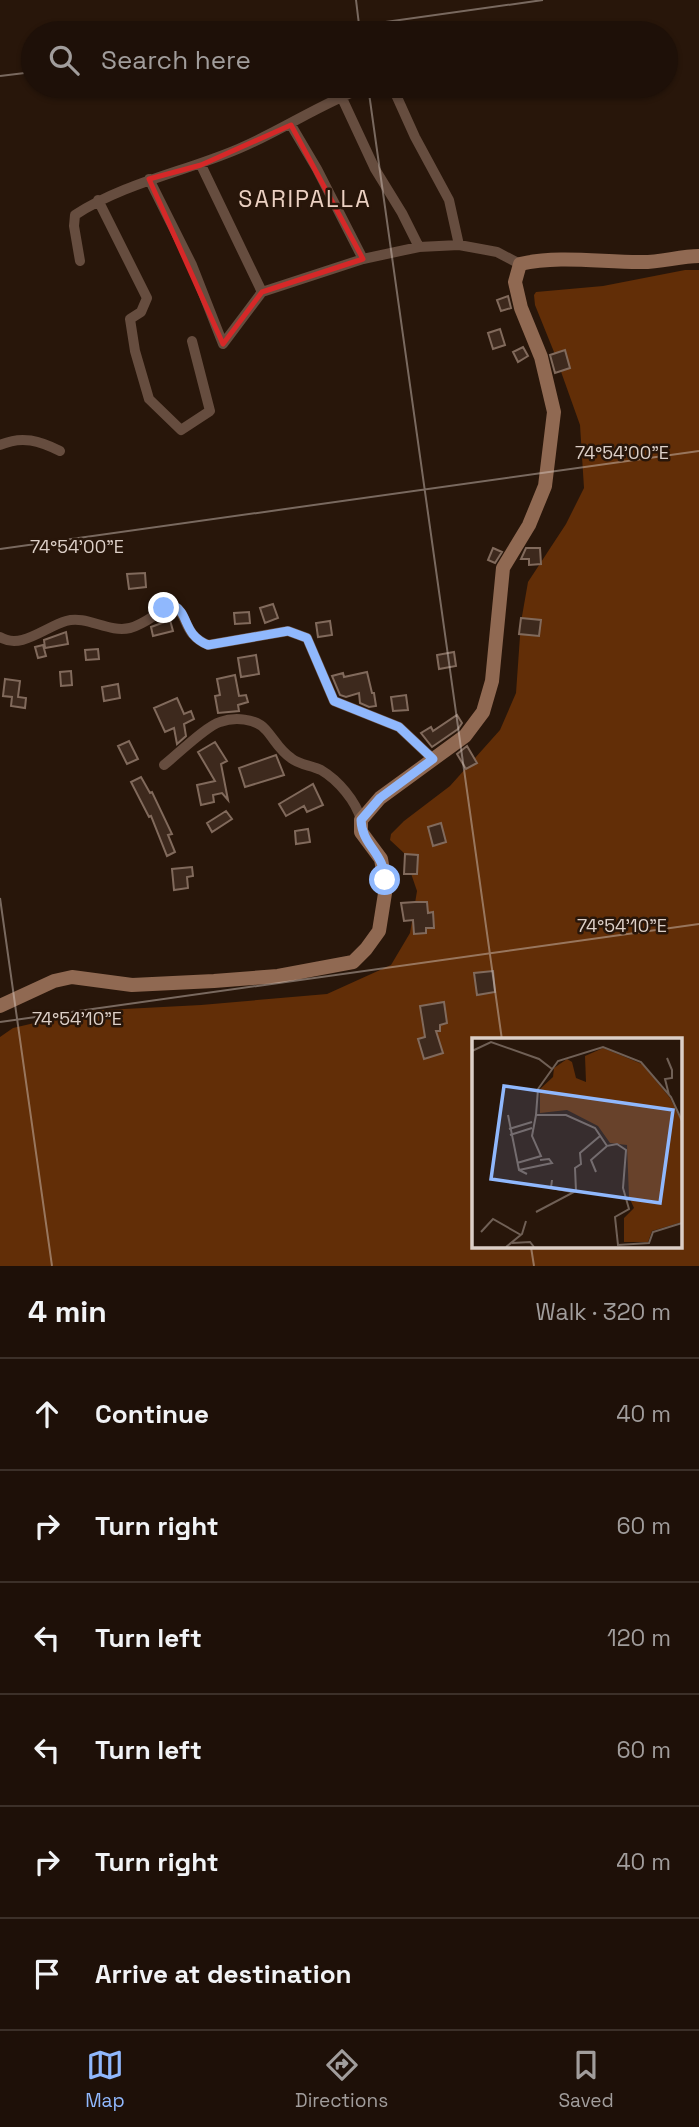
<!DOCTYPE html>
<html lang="en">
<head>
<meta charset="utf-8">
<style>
  body { margin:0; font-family:"Space Grotesk",sans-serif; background:#261912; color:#f1f3f6 }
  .stop { position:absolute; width:21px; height:21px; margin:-16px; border:5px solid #90b8fd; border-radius:50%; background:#fff }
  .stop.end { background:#90b8fd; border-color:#fff; box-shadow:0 2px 7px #0008 }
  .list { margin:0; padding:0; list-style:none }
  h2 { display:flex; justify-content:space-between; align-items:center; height:91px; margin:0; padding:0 28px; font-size:30px }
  h2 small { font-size:23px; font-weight:400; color:#a19d9c }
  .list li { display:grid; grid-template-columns:46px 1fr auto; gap:21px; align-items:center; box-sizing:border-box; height:112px; padding:0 28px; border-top:2px solid #3c3029 }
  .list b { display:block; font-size:26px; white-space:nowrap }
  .list em { font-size:23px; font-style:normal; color:#a19d9c }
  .icon { flex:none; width:38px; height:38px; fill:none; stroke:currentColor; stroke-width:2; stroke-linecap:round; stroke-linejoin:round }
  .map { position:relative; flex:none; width:699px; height:1266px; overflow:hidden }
  .search { position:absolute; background:#1e1008; box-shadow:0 2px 5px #0004; left:21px; right:21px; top:21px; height:77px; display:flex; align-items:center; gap:18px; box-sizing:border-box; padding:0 24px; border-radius:38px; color:#a19d9c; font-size:26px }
  .sheet { height:763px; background:#1e1008 }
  nav { display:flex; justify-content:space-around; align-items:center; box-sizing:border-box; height:98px; border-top:2px solid #3c3029; background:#1e1008; font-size:19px; color:#a19d9c }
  nav a { display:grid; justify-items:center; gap:4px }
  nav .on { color:#90b8fd }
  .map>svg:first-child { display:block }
</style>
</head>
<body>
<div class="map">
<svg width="699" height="1266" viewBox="0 0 699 1266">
  <rect width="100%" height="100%" fill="#28160a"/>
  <path fill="#622e07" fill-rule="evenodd" d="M685,270H699V1266H0V1037L13,1028L86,1011L201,1005L327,994L391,965L410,933L417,891L404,853L390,840L391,834L404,821L450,786L500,730L516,693L521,622L528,582L566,524L584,488L580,425L554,352L535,305L534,295L536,292L603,286ZM473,1040H680V1247H473Z"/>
  <path fill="#3d291d" stroke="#816a5c" stroke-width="2" d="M508,296L511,308L501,311L497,300Z
    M500,329L505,345L493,349L488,333Z
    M523,347L528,356L518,362L513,352Z
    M565,350L570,368L555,373L550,355Z
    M493,548L502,552L495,563L488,560Z
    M526,548H540L541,564L529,565V559H521Z
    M145,573L146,587L129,589L127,574Z
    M273,604L278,618L265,623L260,608Z
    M249,612L250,623L235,624L234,613Z
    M521,618L541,620L539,636L519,634Z
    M170,620L173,631L153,636L151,627Z
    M330,621L332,635L318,637L316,623Z
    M66,632L68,644L45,648L44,640Z
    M43,645L46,656L38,658L35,647Z
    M98,649L99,659L86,660L85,650Z
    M454,652L456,666L439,669L437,655Z
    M256,655L259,674L241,677L238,658Z
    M71,671L72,685L61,686L60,672Z
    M367,672L372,693H374L376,706L369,707L360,703L359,693L346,697L340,695L332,676L343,673L344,677Z
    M235,675L239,696L246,695L248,702L238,705L239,711L218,713L215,696L220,695L217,679Z
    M5,679L20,681L18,697L26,698L25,708L11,706L12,697L3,696Z
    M118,684L120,698L104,701L102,687Z
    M406,695L408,710L393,711L391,697Z
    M177,698L184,714L191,711L194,719L184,724L186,736L177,744L174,728L165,732L154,708Z
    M457,715L462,723L458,729L432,747L421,733L431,727L433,731Z
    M129,741L138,759L127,764L118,746Z
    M215,742L227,761L221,764L228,800L222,793L213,795L214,802L201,805L197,785L215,781L198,752Z
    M467,746L477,763L466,769L457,754Z
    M276,755L284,775L245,787L239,768Z
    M141,777L150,793L152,792L172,834L168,835L175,852L167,856L151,816L149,817L131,782Z
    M313,784L323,805L307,812L304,806L286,816L279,804Z
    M226,811L232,819L212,832L207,823Z
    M441,823L446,842L433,846L428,827Z
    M308,829L310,842L296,844L295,831Z
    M405,854L418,855L417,874H404Z
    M192,867L193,876L187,877L188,888L174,890L172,869Z
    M415,902H427L428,913L433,912L434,928H426V933L414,934L413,920L404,921L401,903Z
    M493,971L495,992L477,995L474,973Z
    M444,1002L447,1023L440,1025V1031H436L443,1053L424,1059L418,1039L425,1037L420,1006Z"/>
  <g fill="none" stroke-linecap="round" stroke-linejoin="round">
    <path stroke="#664d3f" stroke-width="10" d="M392,86L415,137L449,200L459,245
      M341,96L375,169L402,213L419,247
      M291,125L317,169L363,259
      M201,165L262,292
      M149,179L192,265L223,344
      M98,200L147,298L141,312L130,319L135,351L149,399L181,430L210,411L192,341
      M80,261L74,226L75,215C124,183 184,172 238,149C283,130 323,102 368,86
      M223,344L262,292L363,259L419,247L459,245L497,252L520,264
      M0,445C22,435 40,441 60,451
      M0,637C21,650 45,627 66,621C87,615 108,633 130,628C146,624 158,611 173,605C189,614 182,634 208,645L288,631L307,638L334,701L399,727L433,759
      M164,765C177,755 206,726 220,722C234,717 256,718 266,730C275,740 279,750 291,758C299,765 311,765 321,770C338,780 356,801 361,820"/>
    <path stroke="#906952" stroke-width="14" d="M0,1006L54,981L72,977L132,985L214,981L278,976L353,962L366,949L379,931L386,887L381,859L361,832V820L380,798L465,736L483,712L492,681L503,568L529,525L545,486L554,412L541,357L521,308L515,282L520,264C558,255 600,262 639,262C659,263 679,256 699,256"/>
  </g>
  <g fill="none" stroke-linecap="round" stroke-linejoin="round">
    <path stroke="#90b8fd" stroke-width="9" d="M164,608L173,605C190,614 182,634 208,645L288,631L307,638L334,701L399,727L433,759L380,798L361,820C362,846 384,852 385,880"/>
  </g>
  <path fill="none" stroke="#d62828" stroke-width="5" stroke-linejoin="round" d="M291,125L363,259L262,292L223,344L149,179L201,165Z"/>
  <path fill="none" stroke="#dccfc7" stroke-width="2" stroke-opacity="0.45" d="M356,0L360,33M307,33L543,0M0,76L33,72M368,86L502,1040M0,549L699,451M0,898L52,1266M0,1022L699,924M531,1247L534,1266"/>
  <g text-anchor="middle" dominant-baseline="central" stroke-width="5" stroke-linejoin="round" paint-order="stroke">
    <g font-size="23" letter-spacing="2" fill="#ecd1c2" stroke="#28160a">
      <text x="305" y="199">SARIPALLA</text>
    </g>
  </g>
  <g transform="translate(472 1038)">
    <rect width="210" height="210" fill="#28160a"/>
    <path d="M131,10L170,26L198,60L210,84V184L180,193L176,204H152V180L162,170L157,159L155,107L138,105L126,88L95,72L68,75V51L81,39L82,30L95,21L100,24L104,40L114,44L113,18Z" fill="#622e07"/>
    <path fill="none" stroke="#706056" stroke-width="2" d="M0,13L19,4L67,21L80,31M195,20L200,32V40L193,41L197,57M36,77L47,132L55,136M210,83L199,59L169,24L131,9L86,23L66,51L64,77H94L123,90L135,108L145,106L154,112L151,150L157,171L143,179L146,207L177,205L181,194L210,185M37,91L60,84M38,97L60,90M45,125L69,118L60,98L64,77M47,132L80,125L77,121L68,122M124,134L119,122L135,108M80,142L79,150L100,154M64,174L104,153L103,130L109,126L108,115L128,98M9,194L21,181L49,197M40,205L58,204L62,209M34,209L50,196L54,183"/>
    <path fill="#90b8fd" fill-opacity="0.15" stroke="#90b8fd" stroke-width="3.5" d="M32,48L201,72L188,165L19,141Z"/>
    <rect width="210" height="210" fill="none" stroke="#dccfc7" stroke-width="3.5"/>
  </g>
  <g font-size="18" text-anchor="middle" fill="#dccfc7" stroke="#28160a" stroke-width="5" stroke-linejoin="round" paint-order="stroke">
    <text x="622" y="459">74°54'00"E</text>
    <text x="77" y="553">74°54'00"E</text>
    <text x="622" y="932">74°54'10"E</text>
    <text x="77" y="1025">74°54'10"E</text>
  </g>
</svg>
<div class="stop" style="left:385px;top:880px"></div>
<div class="stop end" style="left:164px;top:608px"></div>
<div class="search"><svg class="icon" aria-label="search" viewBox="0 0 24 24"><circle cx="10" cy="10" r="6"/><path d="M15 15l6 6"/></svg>Search here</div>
</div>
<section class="sheet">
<h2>4 min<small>Walk · 320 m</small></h2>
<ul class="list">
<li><svg class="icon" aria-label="ahead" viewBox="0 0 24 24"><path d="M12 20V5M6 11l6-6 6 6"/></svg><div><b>Continue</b></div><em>40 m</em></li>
<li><svg class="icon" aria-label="right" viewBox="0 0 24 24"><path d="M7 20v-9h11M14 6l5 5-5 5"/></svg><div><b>Turn right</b></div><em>60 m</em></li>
<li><svg class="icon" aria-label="left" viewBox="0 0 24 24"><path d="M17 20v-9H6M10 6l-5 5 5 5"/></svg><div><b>Turn left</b></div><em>120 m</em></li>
<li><svg class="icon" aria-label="left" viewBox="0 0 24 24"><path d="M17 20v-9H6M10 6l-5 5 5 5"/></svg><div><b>Turn left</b></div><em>60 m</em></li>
<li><svg class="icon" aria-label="right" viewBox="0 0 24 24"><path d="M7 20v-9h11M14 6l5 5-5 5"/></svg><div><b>Turn right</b></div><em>40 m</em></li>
<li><svg class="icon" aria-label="arrive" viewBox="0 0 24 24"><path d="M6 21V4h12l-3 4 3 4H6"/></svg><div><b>Arrive at destination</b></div></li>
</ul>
</section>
<nav>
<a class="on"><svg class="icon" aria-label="map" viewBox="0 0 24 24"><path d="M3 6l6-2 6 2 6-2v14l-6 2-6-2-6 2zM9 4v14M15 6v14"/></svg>Map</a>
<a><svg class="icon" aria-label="directions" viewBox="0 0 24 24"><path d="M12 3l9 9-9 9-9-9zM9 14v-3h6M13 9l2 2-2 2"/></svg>Directions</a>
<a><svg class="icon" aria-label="saved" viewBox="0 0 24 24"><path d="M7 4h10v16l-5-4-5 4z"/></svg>Saved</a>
</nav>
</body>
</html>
